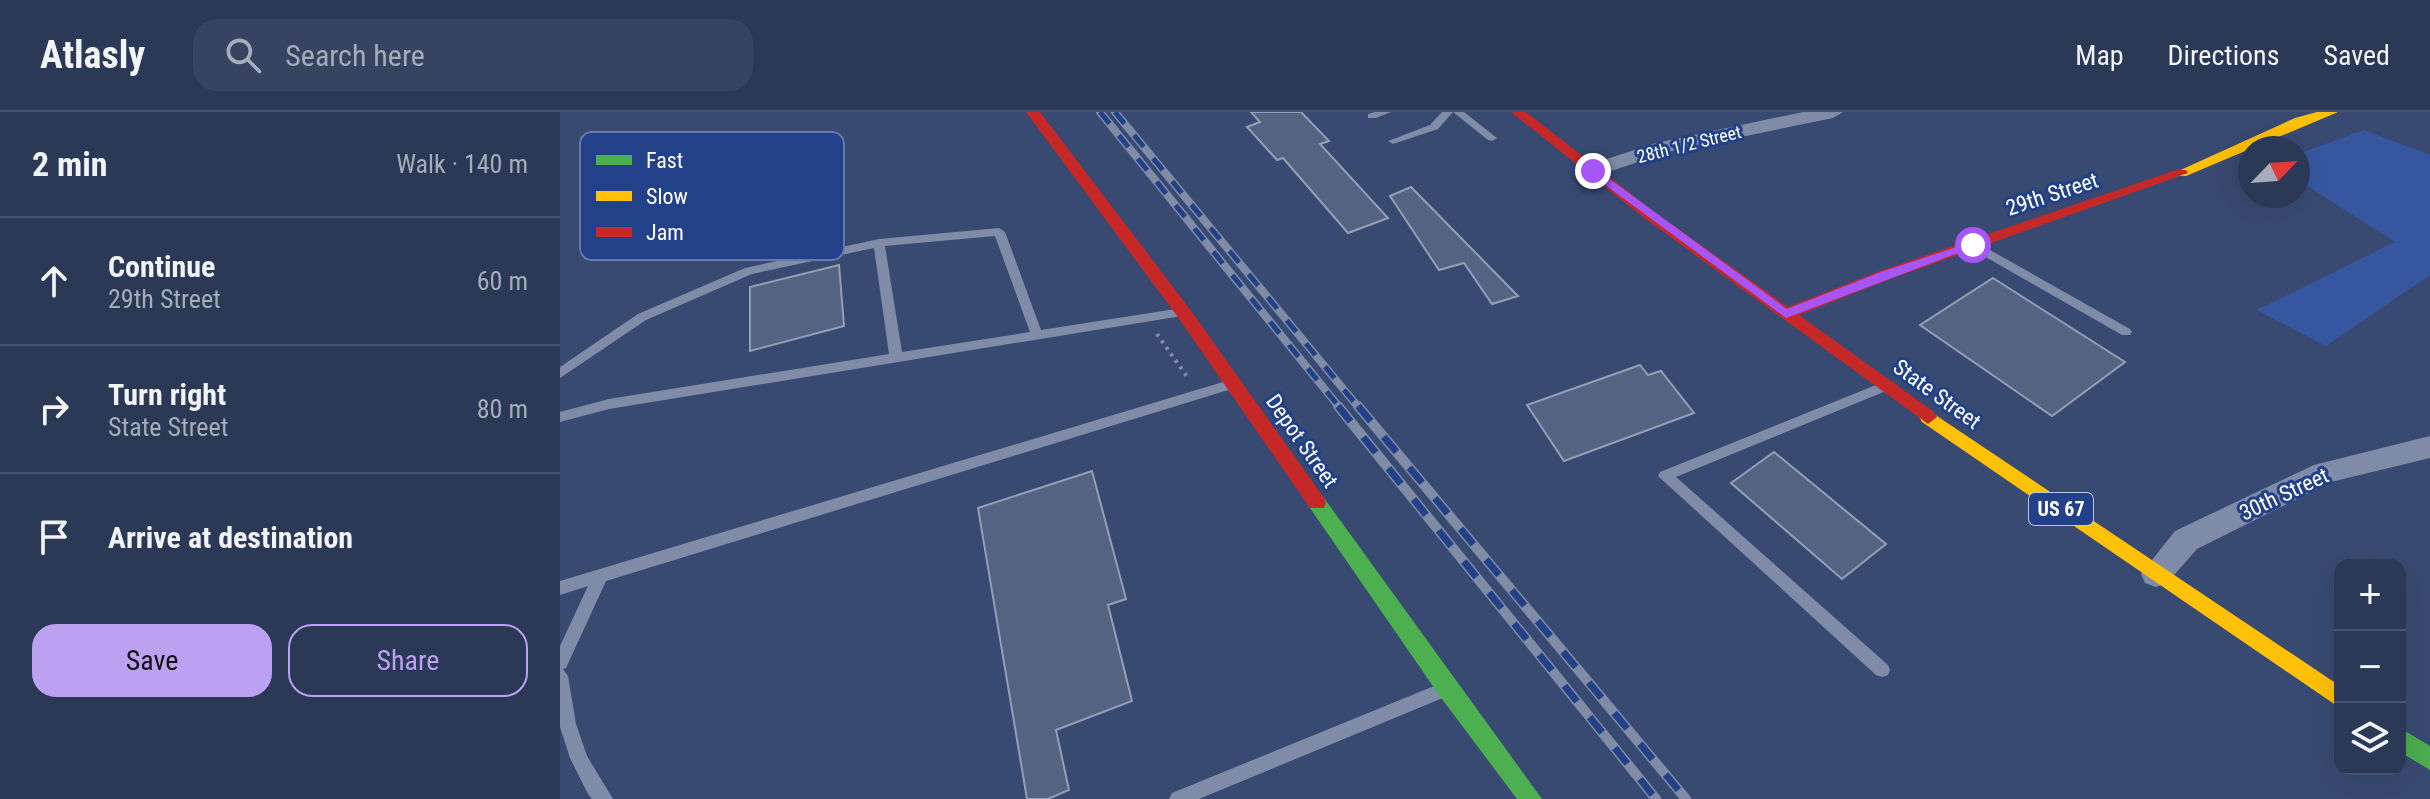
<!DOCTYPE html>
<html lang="en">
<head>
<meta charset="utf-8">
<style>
  body { margin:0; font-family:"Roboto Condensed",sans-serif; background:#374360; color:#f1f3f6 }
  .controls { position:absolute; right:24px; bottom:24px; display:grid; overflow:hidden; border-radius:16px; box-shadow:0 8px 32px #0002 }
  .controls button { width:72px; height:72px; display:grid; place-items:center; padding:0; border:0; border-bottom:2px solid #47526c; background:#2b3856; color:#f1f3f6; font:40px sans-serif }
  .compass { position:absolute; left:1678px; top:24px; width:72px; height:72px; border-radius:50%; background:#2b3856; box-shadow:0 8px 32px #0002; rotate:65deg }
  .stop { position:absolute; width:24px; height:24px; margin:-18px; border:6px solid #a855f7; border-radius:50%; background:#fff }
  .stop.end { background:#a855f7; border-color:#fff; box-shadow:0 2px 8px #0008 }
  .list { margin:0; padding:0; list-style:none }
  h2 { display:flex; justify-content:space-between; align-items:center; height:104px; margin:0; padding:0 32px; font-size:34px }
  h2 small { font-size:26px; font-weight:400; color:#a6acb9 }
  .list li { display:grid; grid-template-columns:52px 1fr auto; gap:24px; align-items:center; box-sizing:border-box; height:128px; padding:0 32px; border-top:2px solid #47526c }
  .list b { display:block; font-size:30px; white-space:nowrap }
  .list p { margin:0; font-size:26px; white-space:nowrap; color:#a6acb9 }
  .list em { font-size:26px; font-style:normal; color:#a6acb9 }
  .actions { display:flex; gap:16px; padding:24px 32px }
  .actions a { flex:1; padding:18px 0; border:2px solid #bca0f2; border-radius:24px; text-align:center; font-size:28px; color:#bca0f2 }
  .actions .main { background:#bca0f2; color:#111 }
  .icon { flex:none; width:44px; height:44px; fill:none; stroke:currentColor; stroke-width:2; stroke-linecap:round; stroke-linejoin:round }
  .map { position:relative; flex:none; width:1870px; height:687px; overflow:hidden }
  header { display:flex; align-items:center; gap:48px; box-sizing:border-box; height:112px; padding:0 40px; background:#2b3856; border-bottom:2px solid #47526c }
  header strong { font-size:38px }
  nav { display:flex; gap:44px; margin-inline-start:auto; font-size:28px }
  .search { width:560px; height:72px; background:#374360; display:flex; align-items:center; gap:20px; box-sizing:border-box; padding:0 28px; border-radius:24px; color:#a6acb9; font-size:30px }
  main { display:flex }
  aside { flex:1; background:#2b3856 }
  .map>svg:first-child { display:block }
</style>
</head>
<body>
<header>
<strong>Atlasly</strong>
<div class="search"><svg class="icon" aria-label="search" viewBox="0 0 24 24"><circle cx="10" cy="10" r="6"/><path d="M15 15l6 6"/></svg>Search here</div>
<nav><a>Map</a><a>Directions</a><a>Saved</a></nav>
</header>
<main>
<aside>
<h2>2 min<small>Walk · 140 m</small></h2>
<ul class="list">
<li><svg class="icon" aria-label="ahead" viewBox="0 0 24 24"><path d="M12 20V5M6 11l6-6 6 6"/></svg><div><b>Continue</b><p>29th Street</p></div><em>60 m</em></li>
<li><svg class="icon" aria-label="right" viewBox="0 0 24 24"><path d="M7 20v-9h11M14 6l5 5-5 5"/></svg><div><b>Turn right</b><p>State Street</p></div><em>80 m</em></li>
<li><svg class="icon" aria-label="arrive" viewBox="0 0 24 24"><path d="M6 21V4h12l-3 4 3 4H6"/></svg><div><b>Arrive at destination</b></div></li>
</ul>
<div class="actions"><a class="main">Save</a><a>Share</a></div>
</aside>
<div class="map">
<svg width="1870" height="687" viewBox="0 0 1870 687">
  <rect width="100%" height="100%" fill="#394a72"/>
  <path fill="#36579f" d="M1804,18L1870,43V163L1766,234L1697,198L1835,130L1738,68V42Z"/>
  <path fill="#556382" stroke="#949eb5" stroke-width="2" d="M691,0H741L769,29L760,32L828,106L788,121L723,46L717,48L687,15L700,10Z
    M851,75L902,127L958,184L932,192L904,151L879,158L830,84Z
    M279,153L284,214L190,239V175Z
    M1433,166L1565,250L1492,304L1360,213Z
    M1080,253L1088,263L1101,259L1134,301L1004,349L967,293Z
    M1214,340L1326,432L1282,467L1171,371Z
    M532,359L566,487L548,493L572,589L496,618L509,678L488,687H467L418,396Z"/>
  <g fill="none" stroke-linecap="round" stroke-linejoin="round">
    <path stroke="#808ba7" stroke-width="4" stroke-dasharray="3 5" stroke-linecap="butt" d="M597,222L628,266"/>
    <path fill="#808ba7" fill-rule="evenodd" d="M815,0H831L816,6H808V2Z
      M882,0H904L937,26L932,29L928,28L893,0L878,17L833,32L828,29L870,13Z
      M439,116L445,120L481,218L622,196L628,200L622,204L49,297L0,310V300L49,287L329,242L314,136L192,162L86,208L0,266V255L78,202L185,156L319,127ZM435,124L470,220L342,240L325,134Z
      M1414,129L1570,217L1572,220L1570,223H1562L1410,136L1408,133Z
      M673,267L678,269L680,272L678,275L46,469L6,556L3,557L8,564L16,612L27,644L53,687H32L28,682L10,646L0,615V534L28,474L0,483V469Z
      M1321,271L1326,273L1328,276L1326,279L1116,365L1328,553L1330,558L1328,563L1322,565L1316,563L1098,364L1100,360Z
      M884,570L890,573L892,578L890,583L639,687H609L612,681Z"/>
    <path fill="#808ba7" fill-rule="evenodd" d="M1243,0H1283L1273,6L1108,40L1033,65L1022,59L1025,54L1096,31Z
      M1870,324V346L1771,370L1637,437L1607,471L1596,475L1585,471L1581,462L1615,419L1754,353Z"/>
    <path fill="#4caf50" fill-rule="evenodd" d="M757,383L764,386L982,687H957L879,583L750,396L748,391L750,386Z
      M1840,616L1870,634V658L1840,640Z"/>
    <path fill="#ffc107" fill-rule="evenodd" d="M1757,0H1778L1626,64H1616L1614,61L1735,6Z
      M1368,298L1780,574V596L1362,310L1359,305Z"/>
    <path fill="#c62828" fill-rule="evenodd" d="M466,0H480L629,196L764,386L766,391L764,396H750L617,204Z
      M951,0H966L1093,99L1228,195L1320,159L1616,58H1626L1628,61L1330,167L1239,203L1374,300L1377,305L1368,312L1083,105Z"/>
    <g stroke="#808ba5" stroke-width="8">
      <path id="rail-far1" d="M540,0L780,296
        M555,0L799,296"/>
    </g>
    <g stroke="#808ba5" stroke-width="10">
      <path id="rail" d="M778,294L1096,687
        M798,294L1126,687"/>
    </g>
    <use href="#rail-far1" stroke="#224189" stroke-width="5" stroke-dasharray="15" stroke-linecap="butt"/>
    <use href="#rail" stroke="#224189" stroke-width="7" stroke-dasharray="20" stroke-linecap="butt"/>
  </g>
  <path fill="#a855f7" d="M1029,57H1036L1227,197L1321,160L1409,131L1419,133L1226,206L1029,61Z"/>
  <g text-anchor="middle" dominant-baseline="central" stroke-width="6" stroke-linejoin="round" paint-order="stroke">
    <g font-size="18" fill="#fff" stroke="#224189">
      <text transform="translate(1129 32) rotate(-14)">28th 1/2 Street</text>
    </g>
    <rect fill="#224189" stroke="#bdc6dc" stroke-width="2" x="1469" y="381" width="64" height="32" rx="6"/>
    <g font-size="20" font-weight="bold" fill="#fff">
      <text x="1501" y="397">US 67</text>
    </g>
    <g font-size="22" fill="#fff" stroke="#224189">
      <text transform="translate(1492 82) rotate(-18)">29th Street</text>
      <text transform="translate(1377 282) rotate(36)">State Street</text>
      <text transform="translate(742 329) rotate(55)">Depot Street</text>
      <text transform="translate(1724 382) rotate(-25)">30th Street</text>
    </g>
  </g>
  <rect x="20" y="20" width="264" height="128" rx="12" fill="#224189" stroke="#647aac" stroke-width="2"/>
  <rect x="36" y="43" width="36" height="10" fill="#4caf50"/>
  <rect x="36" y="79" width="36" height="10" fill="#ffc107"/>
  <rect x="36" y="115" width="36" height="10" fill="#c62828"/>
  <g font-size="22" fill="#fff">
    <text x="86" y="56">Fast</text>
    <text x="86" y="92">Slow</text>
    <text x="86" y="128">Jam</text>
  </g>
</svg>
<div class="controls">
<button>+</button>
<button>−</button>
<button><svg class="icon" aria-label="layers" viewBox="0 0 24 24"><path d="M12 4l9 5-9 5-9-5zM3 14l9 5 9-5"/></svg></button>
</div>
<svg class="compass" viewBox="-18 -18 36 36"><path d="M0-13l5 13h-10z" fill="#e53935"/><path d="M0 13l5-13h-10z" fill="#a6acb9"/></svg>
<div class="stop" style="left:1413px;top:133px"></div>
<div class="stop end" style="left:1033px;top:59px"></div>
</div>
</main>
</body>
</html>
